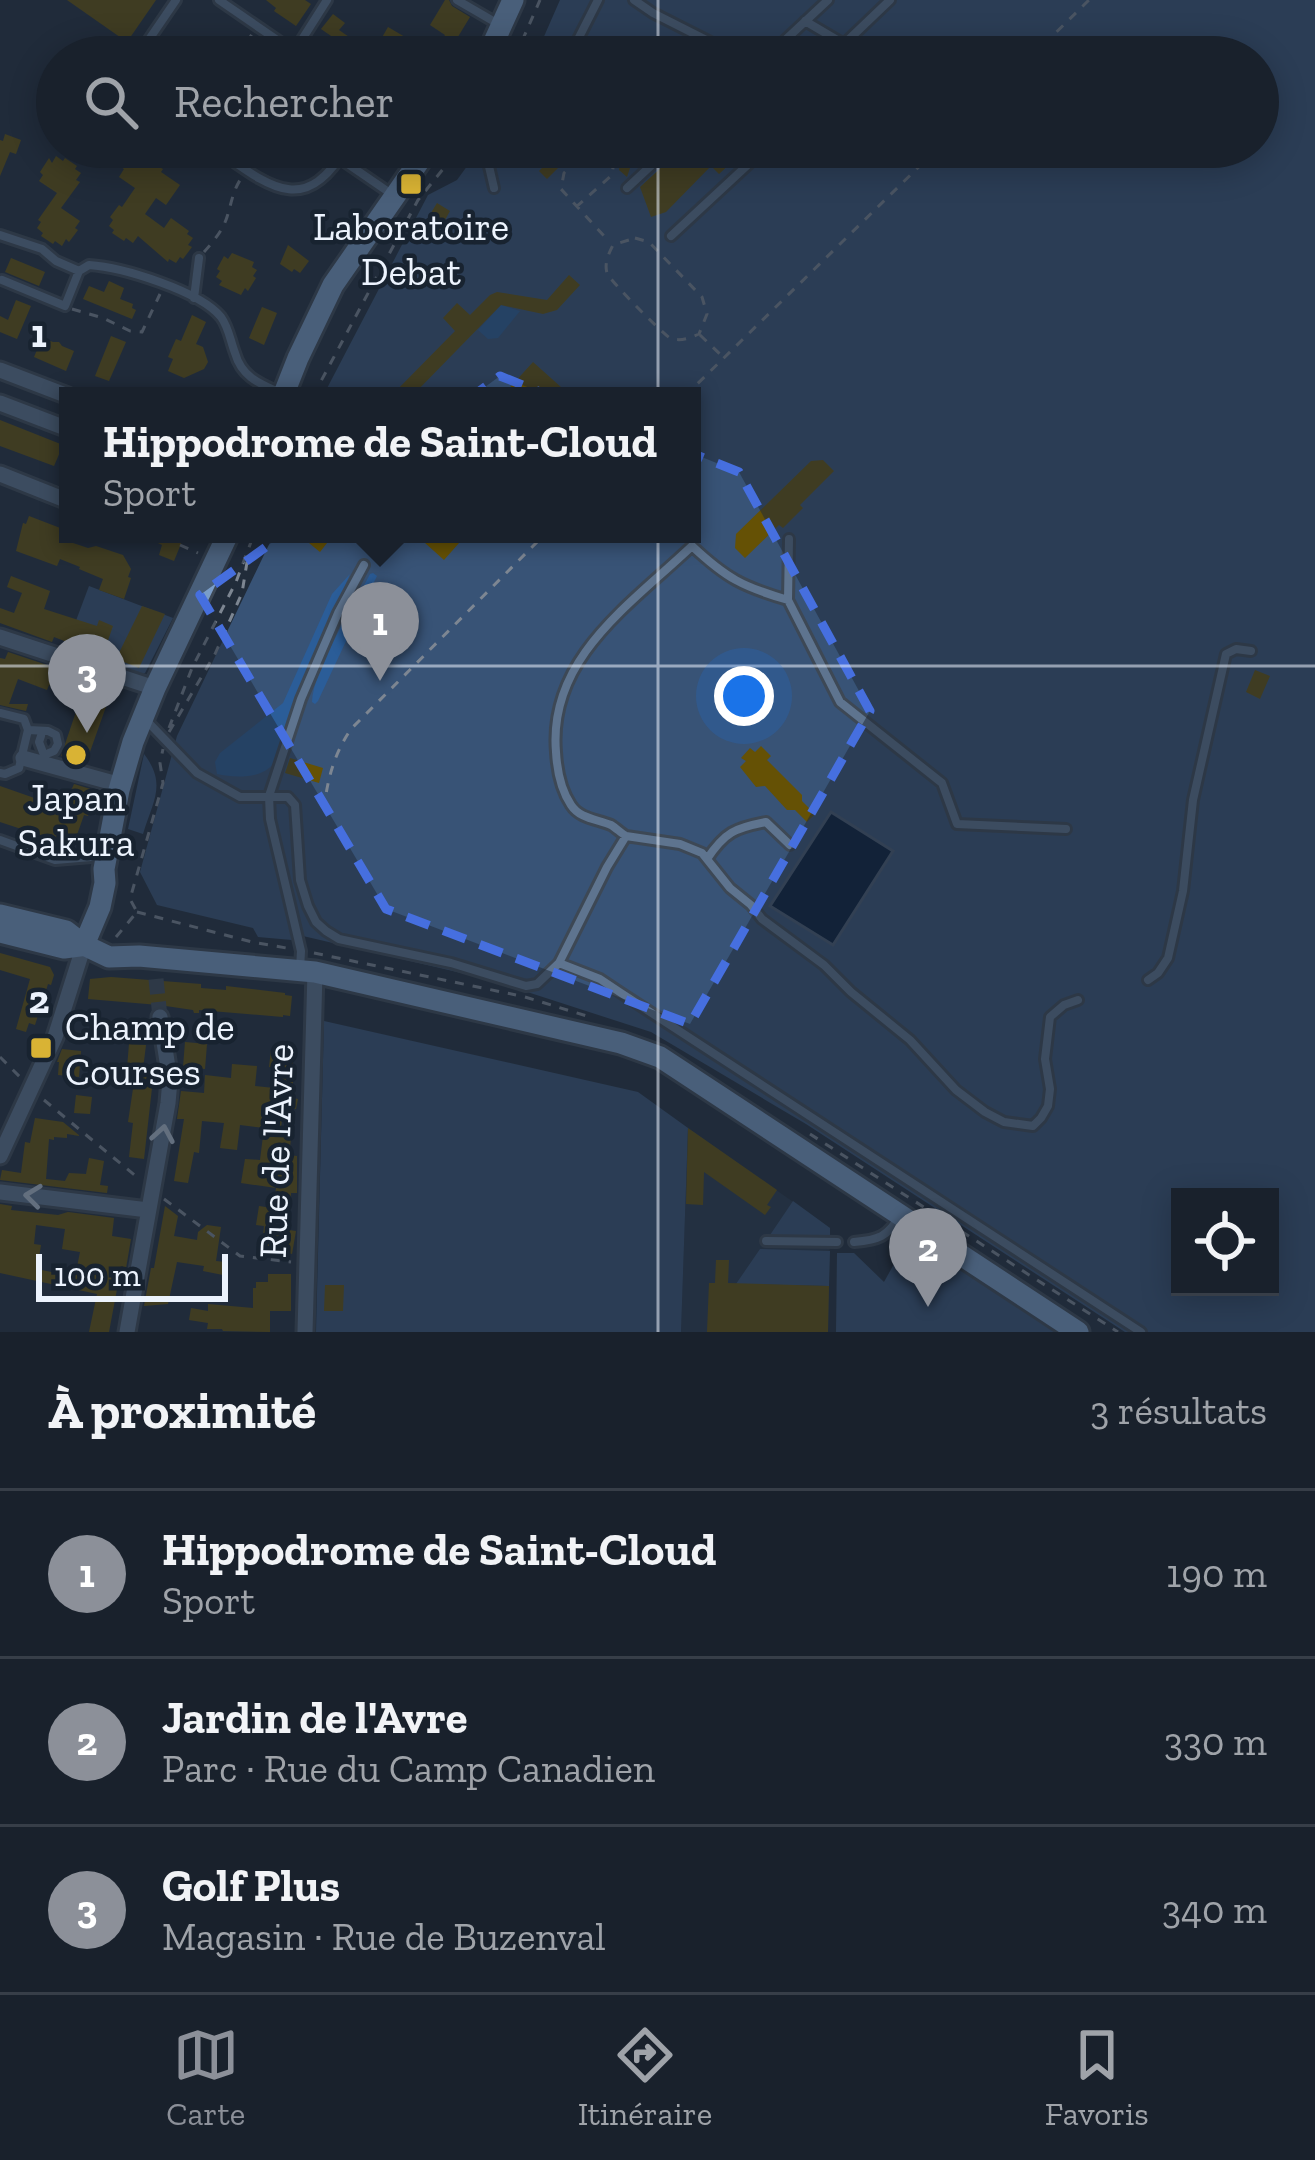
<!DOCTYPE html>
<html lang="fr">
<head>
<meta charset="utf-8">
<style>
  body { margin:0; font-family:"Zilla Slab",serif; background:#222934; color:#f1f3f6 }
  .controls { position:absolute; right:36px; bottom:36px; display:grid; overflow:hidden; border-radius:0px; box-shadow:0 6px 30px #0003 }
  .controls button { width:108px; height:108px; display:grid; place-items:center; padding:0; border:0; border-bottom:3px solid #373e48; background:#19212c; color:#f1f3f6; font:60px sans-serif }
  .scale { position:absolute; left:36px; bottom:30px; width:192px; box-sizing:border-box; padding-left:12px; border:6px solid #ecf3fd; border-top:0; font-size:33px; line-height:42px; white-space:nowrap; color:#ecf3fd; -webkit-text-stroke:9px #182330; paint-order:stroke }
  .you { position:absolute; left:744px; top:696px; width:42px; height:42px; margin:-30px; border:9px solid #fff; border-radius:50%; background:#1a73e8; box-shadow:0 0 0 18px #1a73e833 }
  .badge { display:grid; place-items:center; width:78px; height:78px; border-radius:50%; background:#8c9099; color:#fff; font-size:39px; font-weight:700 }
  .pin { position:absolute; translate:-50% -99px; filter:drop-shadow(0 3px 6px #0008) }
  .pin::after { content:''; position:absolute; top:63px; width:42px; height:36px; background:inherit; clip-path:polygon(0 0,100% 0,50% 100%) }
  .popup { position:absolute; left:59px; top:387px; width:642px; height:156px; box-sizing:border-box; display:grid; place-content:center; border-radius:0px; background:#19212c; filter:drop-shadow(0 3px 9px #0005); font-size:39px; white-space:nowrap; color:#9fa3a9 }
  .popup b { font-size:45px; color:#f1f3f6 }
  .popup::after { content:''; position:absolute; left:50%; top:100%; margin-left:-24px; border:24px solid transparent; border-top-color:#19212c }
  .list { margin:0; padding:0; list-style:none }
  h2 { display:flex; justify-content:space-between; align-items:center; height:156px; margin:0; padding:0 48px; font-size:51px }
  h2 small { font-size:39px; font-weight:400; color:#9fa3a9 }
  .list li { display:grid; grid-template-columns:78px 1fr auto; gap:36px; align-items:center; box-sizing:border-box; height:168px; padding:0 48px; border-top:3px solid #373e48 }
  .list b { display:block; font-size:45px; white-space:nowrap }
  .list p { margin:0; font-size:39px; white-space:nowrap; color:#9fa3a9 }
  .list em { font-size:39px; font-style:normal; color:#9fa3a9 }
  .icon { flex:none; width:66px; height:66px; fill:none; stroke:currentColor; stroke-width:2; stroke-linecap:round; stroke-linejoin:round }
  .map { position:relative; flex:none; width:1315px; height:1332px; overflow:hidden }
  .search { position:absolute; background:#19212c; box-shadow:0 6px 30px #0003; left:36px; right:36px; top:36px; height:132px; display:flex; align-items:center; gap:30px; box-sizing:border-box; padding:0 42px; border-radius:66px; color:#9fa3a9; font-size:45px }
  .sheet { height:660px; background:#19212c }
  nav { display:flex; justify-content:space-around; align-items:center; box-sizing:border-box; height:168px; border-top:3px solid #373e48; background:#19212c; font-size:33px; color:#9fa3a9 }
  nav a { display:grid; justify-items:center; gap:6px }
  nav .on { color:#8c9099 }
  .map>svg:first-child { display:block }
</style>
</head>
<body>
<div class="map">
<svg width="1315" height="1332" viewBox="0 0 1315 1332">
  <rect width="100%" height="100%" fill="#212c3a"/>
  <path fill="#273649" d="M688,1128L830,1228L828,1332H681Z"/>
  <path fill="#385376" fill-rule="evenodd" d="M560,0H1315V1332H1125L806,1124L651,1032L487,979L303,936L292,940L258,937L253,928L157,905L140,872L177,736L274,534H692V396H323L428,195L457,180L481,147H1258V57H535ZM1180,1197H1270V1287H1180Z
    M89,586L173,618L145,673L140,676L69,653L78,628L74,626Z
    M144,754C167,784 153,801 143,834L128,829Z
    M324,1021L638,1092L688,1128L681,1332H316Z
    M793,1201L830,1228V1236L770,1235Z
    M910,1235L1056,1332H836L837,1253H854L884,1282Z
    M760,1249L830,1251L829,1286L736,1284Z"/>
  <path fill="#2b5d98" d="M501,305L520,311L498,338L488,339L478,330Z
    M373,573L377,576L370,590L318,701L315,704L312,702C313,670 354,605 370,574Z
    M350,574L296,698L274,763C262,779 235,778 217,774L215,762L220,753L283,703L332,594Z"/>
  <path fill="#001735" stroke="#475971" stroke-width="3" d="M831,812L893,851L833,945L770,906Z"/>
  <path fill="#655105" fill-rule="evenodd" d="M67,0H156L127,42Z
    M266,0H305L311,4L296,26L274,11L276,8Z
    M445,0H449L452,6L470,17L456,40L474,50L472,57H392L376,48L388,27L434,54L445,35L430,25Z
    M333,14L345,23L339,30L352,39L341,55L328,46L334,38L321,29Z
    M5,134L21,140L16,154L10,152L0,176V140L3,141Z
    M92,147H168L157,166L163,169L161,172L180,185L166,205L156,198L145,214L164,228L171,218L189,231L187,234L193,238L188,245L192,247L183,259L180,257L176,263L169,259L168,262L138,236L133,243L126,238L124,241L112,233L114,230L109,226L113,220L110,217L119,205L122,207L135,188L119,177L124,169Z
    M563,147H579L547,179L539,171Z
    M616,147H630L631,165L627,177L619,170L620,158Z
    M679,147H748L719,174L711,166L666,212L651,217L640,187L677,153Z
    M56,156L63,161L65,158L77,166L75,169L81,173L76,180L80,182L61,208L80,221L75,228L78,230L69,242L66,239L62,246L55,241L53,244L41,236L43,233L37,228L41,222L38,220L57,193L39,181L43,175L40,172L49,158L52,163Z
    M437,203L450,211L434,240L420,231Z
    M288,245L309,261L300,273L294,269L292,272L280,264Z
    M232,253L254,262L252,267L257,270L253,276L256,278L248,291L245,288L241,295L219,285L222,281L216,277L220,271L217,269L224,256L228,259Z
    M11,258L45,272L39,286L5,272Z
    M569,275L580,285L557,310L543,314L501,305L412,396H391L455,331L443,318L457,303L470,315L490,295L497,292L547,300Z
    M109,281L124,288L120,299L133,304L132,308L136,310L132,319L83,299L89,286L104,292Z
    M16,300L31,306L17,339L0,332V316L8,320Z
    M262,307L277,313L264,345L249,338Z
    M192,315L206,322L196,344L203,347L208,362L204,369L184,378L168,371L173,359L168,357L176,339L181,341Z
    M111,336L126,342L109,381L95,376Z
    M42,338L53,342H59L62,346L74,351L66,371L34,357Z
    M533,362L571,396H502Z
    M0,420L63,445L54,466L0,446Z
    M823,460L834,471L800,505L803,508L783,528L779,525L745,558L735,548L736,534L811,461Z
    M29,516L68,531V534H73L70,542L88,548L96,546L123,555L131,569L128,577L131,578L124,599L99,590L103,579L79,569L80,567L60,559L57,566L16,551L23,523L26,524Z
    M159,534H185L174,561L159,555L162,545L156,542Z
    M298,534H334L320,552Z
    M415,534H467L444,560Z
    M11,576L50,591L44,609L97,626L99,620L113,626L103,655L99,657L71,648L72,644L54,637L52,642L0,623V608L14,613L22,593L7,587Z
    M142,606L165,614L139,668L116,659Z
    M8,652L113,687L86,763L61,756L81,697L49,685L47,690L18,679L9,704H28L26,711L0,705V658L5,659Z
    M1255,670L1270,676L1260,699L1246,692Z
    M761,746L771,756L767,760L802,795V801L815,814L807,822L795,810H787L765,786L756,787L740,767L746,761L741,758L750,748L755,752Z
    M290,758L323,768L319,783L285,773Z
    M74,784L97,791L88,816L84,815L73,846L0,822V786L63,808Z
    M0,953L50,967L54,975L51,985L48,984L35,1025L29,1023L26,1032L16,1029L30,979L0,970Z
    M111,977L201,984V988L226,990V986L285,993V995L292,996L290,1016L283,1015V1017L199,1010V1013H194L193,1010L159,1005L88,999L90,979Z
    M185,1042L207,1044L205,1069L183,1067Z
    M129,1044L146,1045L143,1069L154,1070L144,1159L129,1157L133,1123L128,1122L136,1069L127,1068Z
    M62,1049L81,1051L79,1077L58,1075L59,1062H57Z
    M271,1050L293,1052V1098L298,1099L296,1109L283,1108L281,1129L292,1131L289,1155L297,1156V1193H291V1197L275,1195L276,1188L241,1183L245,1159L260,1160L264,1128L240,1125L237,1150L220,1148L224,1123L202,1121L199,1153L194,1152L188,1183L174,1181L184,1119H177L181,1091L204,1093L205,1075L231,1078L232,1064L257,1066L255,1086L274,1088L277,1068L269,1067Z
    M76,1095L92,1097L90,1114L74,1113Z
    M35,1118L63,1122L80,1136L67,1134V1138L54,1137V1140L49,1139L46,1179L65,1181L69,1173L86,1174L89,1158L104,1161L100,1185L108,1186L107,1193L0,1180L2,1170L21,1173L25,1142L30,1143Z
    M688,1128L777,1190L767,1205L771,1207L765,1215L704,1172L703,1205L686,1204Z
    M0,1204L12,1206L11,1210L58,1215L68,1212L114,1218L112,1236L131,1239L125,1274L120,1273L109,1332H89L97,1294L0,1273ZM36,1225L65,1229L62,1249L80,1252L75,1277L37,1269L41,1245L34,1244Z
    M165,1206L178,1216L174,1236L197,1240L198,1232L207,1225L221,1227L216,1261L225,1262L223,1275L203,1271L204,1266L177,1262L168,1304L144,1306L151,1268H154Z
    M259,1206L278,1209L275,1224L282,1229L296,1231L292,1254L262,1246L264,1226L256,1225Z
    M716,1260H729L728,1283L829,1286L828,1332H707L709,1283H715Z
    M268,1274H291V1311H270V1332L223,1331L222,1329H207L208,1323L189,1320L191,1308L208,1311V1304L253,1308V1288H256V1282H268Z
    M325,1285H344L343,1311H324Z"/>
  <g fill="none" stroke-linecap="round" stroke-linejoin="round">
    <path stroke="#3f4a57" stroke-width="15" stroke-dasharray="15 8" stroke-linecap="butt" d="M156,979L160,1017"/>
    <g stroke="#3d4855" stroke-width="14">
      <path id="service" d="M219,0L302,57
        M457,0L500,25
        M634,0L653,13L740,57
        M805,21L844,44
        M294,52L327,0
        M137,57L176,0
        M569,57L598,0
        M767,57L828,0
        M845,57L844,44L890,0
        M213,147C264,182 304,222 346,147
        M470,147L488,161
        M339,158L393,195
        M494,188L488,162L496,147
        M627,188L671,147
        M0,235L42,249L56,261L79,271
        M671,236L767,147
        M79,271L89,265C122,267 200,291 221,317C229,328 230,340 235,353C242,378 261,384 283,394
        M2,280L65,306L79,271
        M194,298L199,258
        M788,600L840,702L942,783L957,824L1066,829
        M0,713L24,719L28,730L19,768L5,774L0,773
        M146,720L197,773L240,797H288L295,805L300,880L308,906L316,922L326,931L339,939L451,963L526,986L537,984L559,963L607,867L626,836L680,844L702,853L730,888L751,905L762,919L824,965L851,992L910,1040L956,1090L985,1112L1004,1122L1033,1126L1041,1118L1048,1106L1050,1089L1045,1059L1050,1017L1064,1005L1078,1000
        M28,730L48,731L56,735L58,744L54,751L49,753
        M41,736L39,742L47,763
        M626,836C621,833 616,828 611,825C597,819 580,819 571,805C561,790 557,770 556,752C548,658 631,604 692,546C726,578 743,587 788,600L789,539
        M0,840L55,860L103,856
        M707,859C725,832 735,828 766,822L790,845
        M559,963L600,979L621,993L1141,1332
        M300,969L301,951L270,819L269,796L301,699L338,613L364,565
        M1148,980L1158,973L1168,958L1183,891L1193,800L1226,654L1236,649L1251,651
        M766,1241L837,1242
        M854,1242C878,1240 888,1237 900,1215"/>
    </g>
    <g stroke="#3d4855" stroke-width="21">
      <path id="minor" d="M0,370L68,396
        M0,403L68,429
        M0,474L68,501
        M0,637L155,688
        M23,758L121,785
        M0,1156L55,1037L84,945
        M0,1192L148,1210
        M127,1332L168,1103L170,1080L160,1017
        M305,1332L315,972"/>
    </g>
    <g stroke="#3d4855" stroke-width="27">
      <path id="secondary" d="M487,57L513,0
        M283,396L298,358L333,285L429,147
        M0,915L66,931L84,945L109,957L139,956L315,972L621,1043L660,1057L1078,1332
        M0,932L64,948L87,945
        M84,945L100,907L105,883L104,869L119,790L133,742L155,688L228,534"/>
    </g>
    <path stroke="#7d8692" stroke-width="3" stroke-dasharray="9 9" stroke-linecap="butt" d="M236,57L253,33
      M515,57L540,0
      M1031,57L1089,0
      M249,161L258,147
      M254,165L267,147
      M576,207L612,175L614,160L604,149H590L564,173L561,189L604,236
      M635,238L649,242L702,297L707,314L699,334C690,338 680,342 670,338C663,334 610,281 607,273C604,263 609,253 613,245Z
      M204,252C213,242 223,230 227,217C232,201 233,190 242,177
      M72,309L103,318L130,331L142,332L160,294
      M700,335L724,358
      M313,396L418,200L460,148
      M685,396L939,147
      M151,534L158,537
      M180,545L198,553
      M169,728L192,668L236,582L254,534
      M169,732L215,654L242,593L248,556
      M324,810C327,780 334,754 351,729L545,534
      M137,912L252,942L292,949
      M116,937L137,912L130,899L163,783L160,763L163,749
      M314,953L516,995
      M525,997L590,1017
      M0,1057L20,1077
      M44,1100L138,1178
      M810,1134L1118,1332
      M164,1199L240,1256L291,1262"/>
    <use href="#service" stroke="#5e748f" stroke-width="8"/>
    <use href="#minor" stroke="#5e748f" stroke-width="15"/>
    <use href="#secondary" stroke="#7a9dc8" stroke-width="21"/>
  </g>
  <defs><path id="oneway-chevron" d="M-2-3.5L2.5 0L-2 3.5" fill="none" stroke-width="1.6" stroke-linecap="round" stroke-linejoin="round" transform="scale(3)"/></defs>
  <g stroke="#b3c0d1">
    <use href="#oneway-chevron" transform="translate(163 1134) rotate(-80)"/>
    <use href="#oneway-chevron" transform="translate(33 1196) rotate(-173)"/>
  </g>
  <path d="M0 0H1315V1332H0ZM500,376L739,472L870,711L690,1024L386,909L200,595Z" fill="#212c3a" fill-opacity=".55" fill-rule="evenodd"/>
  <path fill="none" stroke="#466fdf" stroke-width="9" stroke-dasharray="24 15" stroke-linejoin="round" d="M500,376L739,472L870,711L690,1024L386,909L200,595Z"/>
  <path fill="none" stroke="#ecf3fd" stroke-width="3" stroke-opacity="0.55" d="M658,0V57M658,147V1332M0,666H1315"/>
  <g fill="#d9b334" stroke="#182330" stroke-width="4.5">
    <rect x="399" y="172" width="24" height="24" rx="6"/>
    <circle cx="76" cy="755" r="12"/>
    <rect x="29" y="1036" width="24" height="24" rx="6"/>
  </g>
  <g text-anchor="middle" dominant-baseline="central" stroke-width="9" stroke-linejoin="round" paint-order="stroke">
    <g font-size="39" fill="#ecf3fd" stroke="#182330">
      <text x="411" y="226">Laboratoire<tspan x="411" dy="45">Debat</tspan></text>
      <text x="76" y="797">Japan<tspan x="76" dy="45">Sakura</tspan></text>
      <text x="65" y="1026" text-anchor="start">Champ de<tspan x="65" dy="45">Courses</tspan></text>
    </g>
    <g font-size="39" fill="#ecf3fd" stroke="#182330">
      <text transform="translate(276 1151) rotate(-88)">Rue de l'Avre</text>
    </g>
  </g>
  <g font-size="39" text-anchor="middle" font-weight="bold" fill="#ecf3fd" stroke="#182330" stroke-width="9" stroke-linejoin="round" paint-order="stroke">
    <text x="39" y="347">1</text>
    <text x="39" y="1013">2</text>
  </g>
</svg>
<div class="controls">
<button><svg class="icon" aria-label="locate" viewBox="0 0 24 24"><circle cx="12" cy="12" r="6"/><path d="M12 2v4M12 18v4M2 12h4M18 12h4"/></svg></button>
</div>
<div class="scale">100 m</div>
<div class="you"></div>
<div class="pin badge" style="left:380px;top:681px">1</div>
<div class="popup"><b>Hippodrome de Saint-Cloud</b>Sport</div>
<div class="pin badge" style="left:928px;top:1307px">2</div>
<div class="pin badge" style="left:87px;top:733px">3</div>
<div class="search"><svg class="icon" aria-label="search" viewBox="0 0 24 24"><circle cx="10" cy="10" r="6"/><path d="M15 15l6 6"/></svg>Rechercher</div>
</div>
<section class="sheet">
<h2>À proximité<small>3 résultats</small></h2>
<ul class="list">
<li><span class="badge">1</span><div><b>Hippodrome de Saint-Cloud</b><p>Sport</p></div><em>190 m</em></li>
<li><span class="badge">2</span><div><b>Jardin de l'Avre</b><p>Parc · Rue du Camp Canadien</p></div><em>330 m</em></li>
<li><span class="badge">3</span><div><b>Golf Plus</b><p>Magasin · Rue de Buzenval</p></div><em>340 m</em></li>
</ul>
</section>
<nav>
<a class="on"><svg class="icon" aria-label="map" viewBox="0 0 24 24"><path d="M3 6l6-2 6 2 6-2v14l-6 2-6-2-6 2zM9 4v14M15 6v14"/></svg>Carte</a>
<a><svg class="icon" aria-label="directions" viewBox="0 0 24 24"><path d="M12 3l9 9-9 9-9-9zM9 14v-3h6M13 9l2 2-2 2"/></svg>Itinéraire</a>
<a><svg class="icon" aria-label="saved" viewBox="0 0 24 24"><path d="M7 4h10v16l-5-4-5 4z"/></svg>Favoris</a>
</nav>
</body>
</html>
